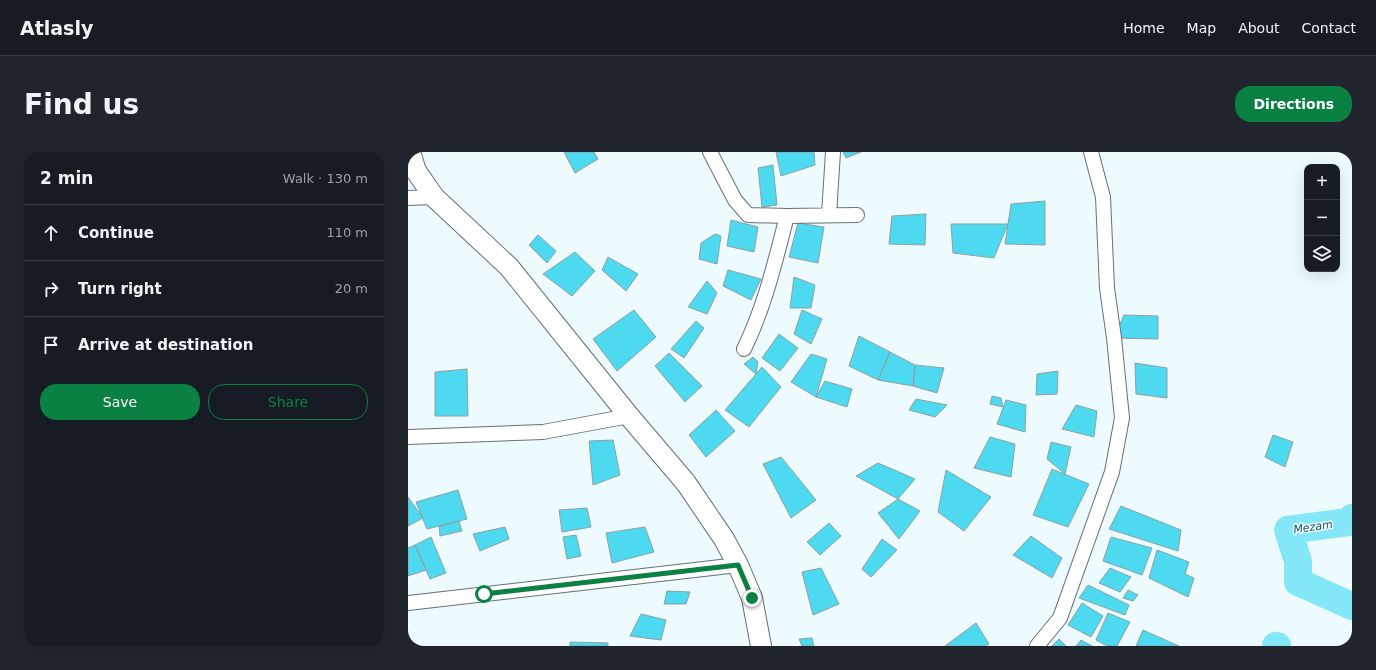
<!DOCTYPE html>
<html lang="en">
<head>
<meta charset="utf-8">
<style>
  body { margin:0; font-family:"DejaVu Sans",sans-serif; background:#20242c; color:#f1f3f6 }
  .controls { position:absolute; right:12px; top:12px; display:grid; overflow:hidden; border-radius:8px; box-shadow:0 4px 16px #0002 }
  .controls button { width:36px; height:36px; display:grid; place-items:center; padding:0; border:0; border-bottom:1px solid #363941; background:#171b24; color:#f1f3f6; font:20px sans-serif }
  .stop { position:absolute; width:12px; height:12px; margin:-9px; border:3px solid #0b8043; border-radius:50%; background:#fff }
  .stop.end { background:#0b8043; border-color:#fff; box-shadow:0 1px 4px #0008 }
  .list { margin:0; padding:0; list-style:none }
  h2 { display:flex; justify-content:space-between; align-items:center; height:52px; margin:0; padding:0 16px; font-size:17px }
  h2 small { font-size:13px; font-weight:400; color:#9ea1a6 }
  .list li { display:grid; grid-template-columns:26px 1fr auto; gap:12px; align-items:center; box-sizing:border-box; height:56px; padding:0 16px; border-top:1px solid #363941 }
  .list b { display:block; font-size:15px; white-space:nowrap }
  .list em { font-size:13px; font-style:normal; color:#9ea1a6 }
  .actions { display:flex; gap:8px; padding:12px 16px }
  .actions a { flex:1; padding:9px 0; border:1px solid #0b8043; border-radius:16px; text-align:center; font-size:14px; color:#0b8043 }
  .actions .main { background:#0b8043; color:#fff }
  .icon { flex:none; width:22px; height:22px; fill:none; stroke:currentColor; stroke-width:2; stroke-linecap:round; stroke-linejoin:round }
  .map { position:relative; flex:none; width:944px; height:494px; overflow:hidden; border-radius:16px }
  header { display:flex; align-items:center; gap:24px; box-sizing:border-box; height:56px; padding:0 20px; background:#171b24; border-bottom:1px solid #363941 }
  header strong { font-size:19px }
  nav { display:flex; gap:22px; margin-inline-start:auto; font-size:14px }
  .intro { display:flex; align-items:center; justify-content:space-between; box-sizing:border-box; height:96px; padding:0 24px }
  h1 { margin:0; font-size:28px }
  .button { padding:10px 18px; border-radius:16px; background:#0b8043; color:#fff; font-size:14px; font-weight:700 }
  main { display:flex; gap:24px; padding:0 24px }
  aside { flex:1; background:#171b24; border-radius:16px; box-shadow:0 4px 16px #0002 }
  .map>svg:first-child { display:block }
</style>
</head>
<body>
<header>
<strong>Atlasly</strong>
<nav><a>Home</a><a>Map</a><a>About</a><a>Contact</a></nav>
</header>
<div class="intro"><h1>Find us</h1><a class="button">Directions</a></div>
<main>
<aside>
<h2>2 min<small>Walk · 130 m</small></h2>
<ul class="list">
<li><svg class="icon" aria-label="ahead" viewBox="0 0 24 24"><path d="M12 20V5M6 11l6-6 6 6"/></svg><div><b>Continue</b></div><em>110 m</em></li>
<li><svg class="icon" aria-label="right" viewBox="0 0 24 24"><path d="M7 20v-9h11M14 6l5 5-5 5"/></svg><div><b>Turn right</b></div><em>20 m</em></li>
<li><svg class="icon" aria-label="arrive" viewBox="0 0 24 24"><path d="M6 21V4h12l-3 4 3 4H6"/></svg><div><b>Arrive at destination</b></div></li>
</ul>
<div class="actions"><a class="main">Save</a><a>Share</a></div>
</aside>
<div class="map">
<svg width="944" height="494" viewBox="0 0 944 494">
  <rect width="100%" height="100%" fill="#edfbfe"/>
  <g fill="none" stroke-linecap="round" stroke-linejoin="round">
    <path stroke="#83e7f8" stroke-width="28" d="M944,366L940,370L880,378L890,409V430L944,454
      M868,494H869"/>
  </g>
  <path fill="#4dd9ef" stroke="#8fa0a2" d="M156,0H186L190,7L167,21Z
    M368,0H406L407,13L373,24Z
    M435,0H453L438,6Z
    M365,13L369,53L354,55L350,16Z
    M637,49V93L597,92L603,52Z
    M518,62L517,93L481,92L484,64Z
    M323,68L350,75L346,100L319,94Z
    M390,71L416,75L410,111L381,105Z
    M543,72H600L586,106L545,101Z
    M307,82L313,84L309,112L291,107L293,91Z
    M130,83L148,99L139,111L121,93Z
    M167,100L187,119L164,144L135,122Z
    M200,105L230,122L218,139L194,118Z
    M320,118L353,127L343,148L315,134Z
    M386,125L407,133L403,156H382Z
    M299,129L309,141L299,162L280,155Z
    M226,158L248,185L209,219L185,187Z
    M394,158L414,167L403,192L386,182Z
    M716,163L750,164V187L706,186Z
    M288,169L296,176L276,206L263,197Z
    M371,182L390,196L372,219L354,206Z
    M451,184L482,200L470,228L441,214Z
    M482,200L507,213L505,234L470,228Z
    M261,201L294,234L277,250L247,214Z
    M403,202L419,207L408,245L383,230Z
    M345,205L350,210L348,222L336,212Z
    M727,211L759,216V246L728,242Z
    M507,213L536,216L529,241L505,234Z
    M354,215L373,235L341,275L317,258Z
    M59,217L60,264H27V220Z
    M650,219L649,242L628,243L629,222Z
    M417,229L444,237L439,255L408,245Z
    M584,244L593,246L595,255L582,252Z
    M508,247L539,253L527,265L501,258Z
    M598,248L618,253L617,280L589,272Z
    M668,253L689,259L686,285L654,277Z
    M308,258L327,279L298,305L281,283Z
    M865,283L885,290L877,315L857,305Z
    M582,285L607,292L603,325L566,316Z
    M205,288L212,323L185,333L181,289Z
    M643,290L663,295L657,322L639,307Z
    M373,305L408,348L383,366L355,312Z
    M470,311L507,327L490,347L448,324Z
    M644,317L681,332L660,375L625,363Z
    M538,318L583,345L556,379L530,360Z
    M50,338L59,367L19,377L8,350Z
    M0,345L15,366L0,374Z
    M490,347L512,359L491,387L470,361Z
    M713,354L773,378L770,399L701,377Z
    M179,356L183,375L154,380L151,358Z
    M51,369L54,379L32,384L31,374Z
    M421,371L433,384L412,403L399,390Z
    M97,375L101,387L72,399L65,382Z
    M237,375L246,400L204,411L198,381Z
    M168,383L173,404L159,407L155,385Z
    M623,384L654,406L644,426L605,403Z
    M23,385L38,421L22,427L7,393Z
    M703,385L744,396L734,423L695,409Z
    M474,387L489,398L463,425L454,417Z
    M7,393L18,418L0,424V396Z
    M749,398L781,410L777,422L786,426L780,445L741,426Z
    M413,416L431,452L405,463L394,420Z
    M702,416L723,425L712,440L691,431Z
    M680,433L721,453L717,463L671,446Z
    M720,438L730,443L725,449L715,446Z
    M259,439L282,440L278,452H256Z
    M674,451L695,464L683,485L660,473Z
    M700,461L722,470L709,494H699L688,488Z
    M233,462L258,468L253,488L222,484Z
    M568,471L581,492L578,494H537Z
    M735,478L771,494H728Z
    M404,486L406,494H394L391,487Z
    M651,487L658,494H644Z
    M673,488L684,494H668Z
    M162,490L200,491V494H162Z"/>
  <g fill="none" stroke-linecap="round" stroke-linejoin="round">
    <g stroke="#627174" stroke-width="16">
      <path id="street" d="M302,0L327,48L340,63L379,64L449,63
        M0,46L26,45
        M421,63L425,0
        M336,197C357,154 367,110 379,64
        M0,285L135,280L221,264
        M0,451L330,413
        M629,494L652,466L704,320L714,266L706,186L699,136L695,45L683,0"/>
    </g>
    <g stroke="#627174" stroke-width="22">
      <path id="secondary" d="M2,0L8,19L26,45L101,115L221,264L278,331L316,387L330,413L344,446L353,494"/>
    </g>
    <use href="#street" stroke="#fff" stroke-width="14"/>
    <use href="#secondary" stroke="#fff" stroke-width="20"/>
  </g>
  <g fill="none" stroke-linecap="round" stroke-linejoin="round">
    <path stroke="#0b8043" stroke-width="5" d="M76,442L330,413L344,446"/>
  </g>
  <g text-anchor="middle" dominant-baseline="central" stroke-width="3" stroke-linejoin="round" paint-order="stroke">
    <g font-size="11" font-style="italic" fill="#19545d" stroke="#edfbfe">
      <text transform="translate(905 375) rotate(-8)">Mezam</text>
    </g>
  </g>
</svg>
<div class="controls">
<button>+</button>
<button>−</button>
<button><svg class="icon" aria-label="layers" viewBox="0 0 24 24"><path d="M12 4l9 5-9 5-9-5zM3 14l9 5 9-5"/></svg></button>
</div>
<div class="stop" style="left:76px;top:442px"></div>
<div class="stop end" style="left:344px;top:446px"></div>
</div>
</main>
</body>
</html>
